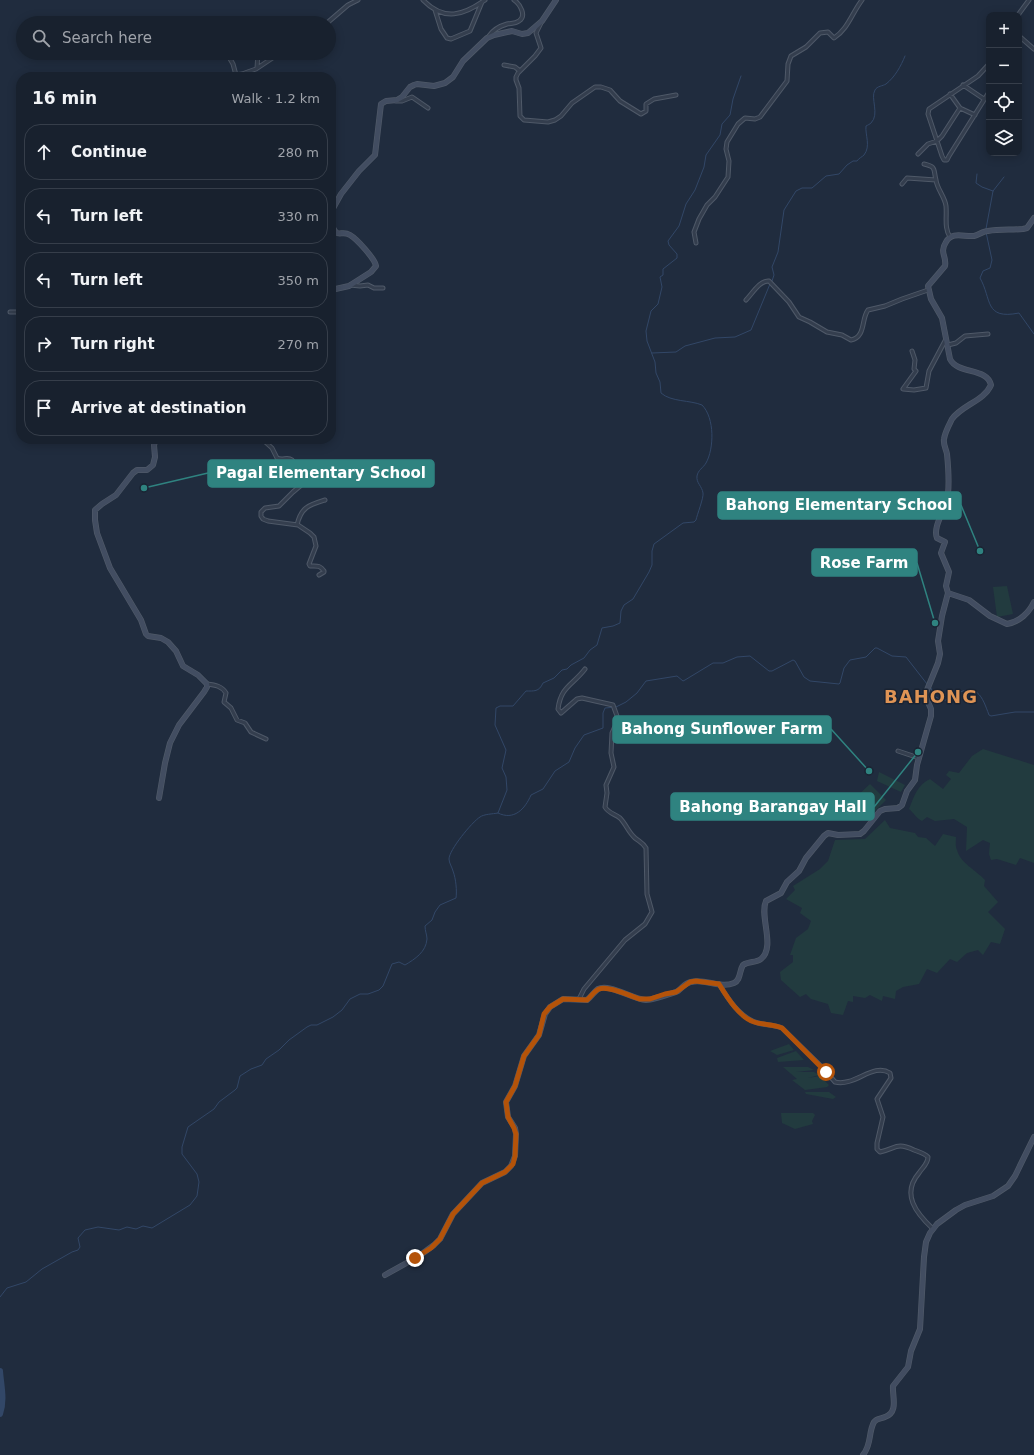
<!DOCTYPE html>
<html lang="en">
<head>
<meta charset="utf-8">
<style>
  body { margin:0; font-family:"DejaVu Sans",sans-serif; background:#212936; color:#f1f3f6 }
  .controls { position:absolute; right:12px; top:12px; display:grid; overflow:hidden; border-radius:8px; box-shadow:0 2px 10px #0003 }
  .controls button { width:36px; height:36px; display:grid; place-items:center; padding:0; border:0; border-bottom:1px solid #363e4a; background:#18212e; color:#f1f3f6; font:20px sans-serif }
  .stop { position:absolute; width:12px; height:12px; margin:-9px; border:3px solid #b45309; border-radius:50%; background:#fff }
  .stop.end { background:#b45309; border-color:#fff; box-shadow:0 1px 4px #0008 }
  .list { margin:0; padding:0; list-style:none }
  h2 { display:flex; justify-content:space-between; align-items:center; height:52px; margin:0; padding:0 16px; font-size:17px }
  h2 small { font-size:13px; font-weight:400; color:#9fa3aa }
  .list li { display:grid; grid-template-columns:26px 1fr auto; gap:12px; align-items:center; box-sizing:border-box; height:56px; margin:0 8px 8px; padding:0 8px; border:1px solid #363e4a; border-radius:16px }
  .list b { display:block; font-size:15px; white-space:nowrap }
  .list em { font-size:13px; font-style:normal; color:#9fa3aa }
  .icon { flex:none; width:22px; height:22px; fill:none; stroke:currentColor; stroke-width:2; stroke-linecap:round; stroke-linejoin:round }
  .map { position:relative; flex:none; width:1034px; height:1455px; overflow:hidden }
  .search { position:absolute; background:#18212e; box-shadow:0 2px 10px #0003; left:16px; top:16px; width:320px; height:44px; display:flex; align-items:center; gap:10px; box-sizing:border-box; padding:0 14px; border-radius:22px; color:#9fa3aa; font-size:15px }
  .panel { position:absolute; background:#18212e; box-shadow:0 2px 10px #0003; left:16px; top:72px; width:320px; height:372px; border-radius:16px }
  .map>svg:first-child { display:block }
</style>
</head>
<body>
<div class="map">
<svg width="1034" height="1455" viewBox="0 0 1034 1455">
  <rect width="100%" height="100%" fill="#202c3e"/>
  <path fill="#223b3f" d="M1007,586L1013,614L997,617L993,587Z
    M983,749L1034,765V863L1020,858L1016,865L997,859L991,860L989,854L990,843L983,840L966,851L967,827L954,819L935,821L927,817L922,821C916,818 914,813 909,809C914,797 917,785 930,779L943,789L951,779L946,775L949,771L959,773L972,756Z
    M879,772L905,785L901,792L877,781Z
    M870,784L886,800L872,814L860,805L857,796Z
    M885,820L890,828L915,833L918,837L926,838L935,846L943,834L956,837C956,841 955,846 957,850C960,863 976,870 985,880L984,886L998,902L988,912L1005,929L1000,944L991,942L983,955L978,950L967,953L957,962L950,959L937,973L927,969L919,984L903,987L896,991L895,999L883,996L882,1001L870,995L865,998L853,996V1002L848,1001L843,1015L831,1013L828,1004L811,999L806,994L800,997L781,980L780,972L793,962V955H790L796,938L808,929L811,921L800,913L802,908L786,899L795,890L793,886L820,869L828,861L835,840L865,839Z
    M789,1044L794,1050L777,1055L770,1051Z
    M796,1051L804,1060L778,1062L777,1058Z
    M783,1067H808L814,1070L796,1072H814L819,1075L808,1078L820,1076L829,1085L827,1087L805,1090L792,1080L797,1079Z
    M805,1092H829L836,1097L833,1099L806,1094Z
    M781,1113H813L815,1115L812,1121L813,1124L795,1129L782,1123Z"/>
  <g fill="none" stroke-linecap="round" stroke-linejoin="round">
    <path stroke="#324767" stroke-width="1" d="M977,174L976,183L982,187L993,191
      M986,229L993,191L1004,177
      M986,232L992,260L990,268L983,271L980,278C992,299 984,320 1019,313L1034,334
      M772,281L774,275L772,267L778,252L784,210L796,191L802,188H812L826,176L839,174L847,165L853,161H857C859,158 862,157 864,155C871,146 865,135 866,126C868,125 870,124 871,123C880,114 870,98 875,90C877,86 883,86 886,84C895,77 901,66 905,56
      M652,353L676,352L685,346L715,338L735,337L751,330L770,284
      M931,688L934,696L943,701C947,700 950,697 954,695C977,682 982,696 989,715L991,716L1015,712H1034
      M498,813C514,821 525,809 531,795L543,789L555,771L569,762L575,748L584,735L603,728V713L605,708L616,707L626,702L637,693L646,681L677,676L683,681L685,680L713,663H723L737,657L750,656L769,671H772L793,660L795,661L804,677L810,681L839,684L840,683L844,668L850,660L866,657L875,648H877L892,656L906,657L927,684
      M0,1297L7,1288L26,1282L42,1269L72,1252L78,1250L80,1247L78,1238L85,1230L98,1227L119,1230L127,1227L136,1229L143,1226L152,1228L190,1205L197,1196L199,1182L197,1174L182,1154V1147L188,1127L214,1109L219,1102L235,1090L237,1088L240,1076L251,1069L262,1065L266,1059L279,1050L289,1040L307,1027L311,1025H317L333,1017L342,1010L350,999L360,994H368L379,990L383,986L392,964L399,962L405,965C415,959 426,952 427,939C427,935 425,931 425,926L432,920L435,912L440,905L456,898C457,891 456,879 453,871C452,867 449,863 449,859C449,850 472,822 480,817C484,814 493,814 498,813L507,790L506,777L502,768L506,750L495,725L496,708L500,706H513L526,691C534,691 539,692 543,683L554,678L562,670L567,669L571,665L584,658L590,650L597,645L602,628L613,626L620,623L621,611L624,605L633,599L649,572L652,565V551L654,544L683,523L694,522L696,520C697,515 704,497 703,493C702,486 696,483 697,476C698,470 703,468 706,463C714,449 715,418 702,405C690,400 671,402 661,393L660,382L656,373L655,362L647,341L646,331L651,311L658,304L662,287L660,277L663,275V269L677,258V254L669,245L668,241L679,226L686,204L695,190L704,167L706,155L720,135L722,124L730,115L733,99L741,76"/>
    <path stroke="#324767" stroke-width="6" d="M0,1371C1,1385 5,1400 0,1414"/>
    <g stroke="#4f5968" stroke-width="5">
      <path id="street" d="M423,0C444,22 464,15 485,0
        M435,10L441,29L447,38L451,39L470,31L482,2
        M1018,15L1029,0
        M327,23L348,5L358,0
        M541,23L536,33L541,48L535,56L518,73L516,77V80L519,88L520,116L524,120L548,122L555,120L561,116L572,103L595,87H601L610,90L620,101L641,114L646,111V104L654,99L676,95
        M489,36C493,30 500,26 507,24C511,23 515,24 519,21C527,16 520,4 514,0
        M1019,36L1034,49
        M229,57L233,64L236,75
        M989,64L978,76L929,109L928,114L942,156L944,160H947L949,156L989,92
        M504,65L515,67L520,71
        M257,68L258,53
        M227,76L242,74L256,69L280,53
        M963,85L984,99
        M950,94L960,108L975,115
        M396,101H402L412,97L428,108
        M918,154L928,144L937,141L942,136L960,108
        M924,164C937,167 933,169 936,180C937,189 945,197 946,206C947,217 944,228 950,237
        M902,184L907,178L936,180
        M696,243L694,232L699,219L707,205L715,197L728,177L729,161L726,149L727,142L738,124L745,118L755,119L760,117L787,81L788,64L791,56L806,47L820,33L828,32L834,38C848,29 852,13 862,0
        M350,285L360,286L368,285L374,288H383
        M746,300C752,294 760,280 769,281L789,302L799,317L810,322L827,332L842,335L851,340C866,337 861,319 868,310L885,306L902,299L928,290
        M10,312H21
        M948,345L956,343L965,336L988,334
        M912,351L915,360L914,369L916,371L903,389L914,390L926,388L929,371L946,339
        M262,439L272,448L277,458C283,461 287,456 292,460L307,479L306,481L293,492L279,506L265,508L261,512V516L263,519L268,521L298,525L310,533L314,537L316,546L309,564L310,566C317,566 320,565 324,571V572L319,575
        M276,474L280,471L281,459
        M297,525C301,507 309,505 325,500
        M207,684C215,685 222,686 226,693L224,702L231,708L237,720L245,723L251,732L266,739
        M898,751L919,758
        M719,984C728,999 740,1018 758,1023C765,1025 775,1025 782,1028L823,1068L835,1082C855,1087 873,1062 890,1073L891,1078L877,1099L883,1117L877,1143V1149L880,1152C897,1148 896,1142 914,1150C919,1152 924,1153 928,1157C928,1164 922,1168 919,1173C901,1194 916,1213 933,1229
        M579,999L584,989L625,940L645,924L652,912L647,894L646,848C643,843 640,842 635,838C628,832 626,824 620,818C615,814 608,813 605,807L607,793L606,785L614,767L611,753L612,733L616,724L617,716L613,705L582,698L577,699L561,713L558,709C561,686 573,685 585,669"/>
    </g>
    <g stroke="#4f5968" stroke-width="6">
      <path id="secondary" d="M331,212L341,194L359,171L375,155L381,104L386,101L397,100L402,97L410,87L414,85L417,84L434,86L445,83L453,77L463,61L487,38L494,35L512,31L522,34L528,33L542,21L556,0
        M331,223C338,241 340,229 350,235C357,239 375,259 376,266L371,272L349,286L331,290
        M156,439L154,445L155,457L153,465L147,470H137L133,473L116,495L102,504L95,510V520L97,533L110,568L141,620L146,634L148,636L161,638L168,642L176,651L183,666L198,675L207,684V687L204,692L179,725L170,743L165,763L159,798
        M948,593L946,586L949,572L941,553L945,542L937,538C932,526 947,508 948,494C949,484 948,464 947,454C946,449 943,444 944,439C945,432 949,425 952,419C962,405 984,401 991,385C987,367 958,375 950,359L942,318L931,299L928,286L945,266C947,256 939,253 946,242C952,231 964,237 974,236C979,235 983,231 988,231C999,229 1011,230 1023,229L1027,228L1034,218
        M948,593L969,600L990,616L1007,624C1019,622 1029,613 1034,602
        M385,1275L419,1256L434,1245L440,1239L453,1214L482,1183L505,1172L511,1166L515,1156L516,1134L515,1128L508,1117L506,1102L515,1086L524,1056L539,1035L545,1014L550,1007L563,999L587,1000C591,997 594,992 598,989C609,983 632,999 646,1000C650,1000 675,993 678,991C682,988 685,983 691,982C705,978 720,989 734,983C741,980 739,971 743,965C749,961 756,963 761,959C776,947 759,916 766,901L781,893L787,882L799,871L806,858L824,836L828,833L838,835L860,834L864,831L880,811L885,809L898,808L902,805L907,791L915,780L917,765L931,716V709L925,695L938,663L940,654L938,641L942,616L948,593
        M863,1455C872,1444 868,1433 874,1422C877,1418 881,1419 885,1417C899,1412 892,1396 893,1386L908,1367L911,1351L920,1329L924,1257L926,1242L930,1233L937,1224L956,1210L965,1205L993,1196L1008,1186L1015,1176L1034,1137"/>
    </g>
    <use href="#street" stroke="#343e4e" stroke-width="3"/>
    <use href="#secondary" stroke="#424d61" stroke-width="4.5"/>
  </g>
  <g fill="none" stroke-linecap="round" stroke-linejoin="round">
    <path stroke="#b45309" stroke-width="5" d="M415,1258L431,1248L440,1239L453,1214L482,1183L505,1172L513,1164L515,1156L516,1134L514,1128L508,1117L506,1102L515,1086L524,1056L539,1035L544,1014L550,1007L563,999L587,1000C591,997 594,991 599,989C608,985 630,996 640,999H650L665,994L676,992L690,982L696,981L719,984C727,997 739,1017 754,1022C763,1025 774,1024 782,1028L826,1072"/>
  </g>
  <g text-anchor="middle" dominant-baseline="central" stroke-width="3" stroke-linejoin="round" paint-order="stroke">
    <g font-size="18" font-weight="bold" letter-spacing="1" fill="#df9455" stroke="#1a2332">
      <text x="931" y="696">BAHONG</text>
    </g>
  </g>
  <path fill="none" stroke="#2f8380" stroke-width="1.5" d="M144 488L208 473M980 551L961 505M935 623L917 563M869 771L831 729M918 752L874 807"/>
  <g fill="#2f8380" stroke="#1a2332" stroke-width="1.5">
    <circle cx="144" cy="488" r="4"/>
    <circle cx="980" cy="551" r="4"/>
    <circle cx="935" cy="623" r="4"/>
    <circle cx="869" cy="771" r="4"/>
    <circle cx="918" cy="752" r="4"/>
  </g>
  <g fill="#2f8380" stroke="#2f8380" stroke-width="1.5">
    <rect x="208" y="460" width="226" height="27" rx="4"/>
    <rect x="718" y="492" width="243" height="27" rx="4"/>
    <rect x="812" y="549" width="105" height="27" rx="4"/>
    <rect x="613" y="716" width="218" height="27" rx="4"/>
    <rect x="671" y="793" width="203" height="27" rx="4"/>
  </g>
  <g font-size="15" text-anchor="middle" font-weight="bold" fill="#fff">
    <text x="321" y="478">Pagal Elementary School</text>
    <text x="839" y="510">Bahong Elementary School</text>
    <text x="864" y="568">Rose Farm</text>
    <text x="722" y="734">Bahong Sunflower Farm</text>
    <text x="773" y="812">Bahong Barangay Hall</text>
  </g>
</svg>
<div class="controls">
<button>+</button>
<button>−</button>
<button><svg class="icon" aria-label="locate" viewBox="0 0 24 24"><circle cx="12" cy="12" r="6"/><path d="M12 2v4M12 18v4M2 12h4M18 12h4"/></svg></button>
<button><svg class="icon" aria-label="layers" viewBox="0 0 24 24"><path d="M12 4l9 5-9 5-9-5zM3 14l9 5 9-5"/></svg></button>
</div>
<div class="stop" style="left:826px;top:1072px"></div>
<div class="stop end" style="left:415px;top:1258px"></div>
<div class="search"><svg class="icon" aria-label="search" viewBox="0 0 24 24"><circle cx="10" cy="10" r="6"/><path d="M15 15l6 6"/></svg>Search here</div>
<section class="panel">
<h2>16 min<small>Walk · 1.2 km</small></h2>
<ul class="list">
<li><svg class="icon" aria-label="ahead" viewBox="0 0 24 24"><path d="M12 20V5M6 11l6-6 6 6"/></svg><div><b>Continue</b></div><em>280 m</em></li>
<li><svg class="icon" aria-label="left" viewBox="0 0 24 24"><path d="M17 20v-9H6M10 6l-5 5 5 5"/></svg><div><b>Turn left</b></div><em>330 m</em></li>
<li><svg class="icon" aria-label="left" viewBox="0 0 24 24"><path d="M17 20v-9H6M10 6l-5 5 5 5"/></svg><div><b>Turn left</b></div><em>350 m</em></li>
<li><svg class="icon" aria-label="right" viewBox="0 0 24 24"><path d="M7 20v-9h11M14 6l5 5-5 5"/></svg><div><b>Turn right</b></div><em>270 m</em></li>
<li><svg class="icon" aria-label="arrive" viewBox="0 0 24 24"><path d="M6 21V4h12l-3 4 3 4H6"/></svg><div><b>Arrive at destination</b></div></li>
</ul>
</section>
</div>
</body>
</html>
